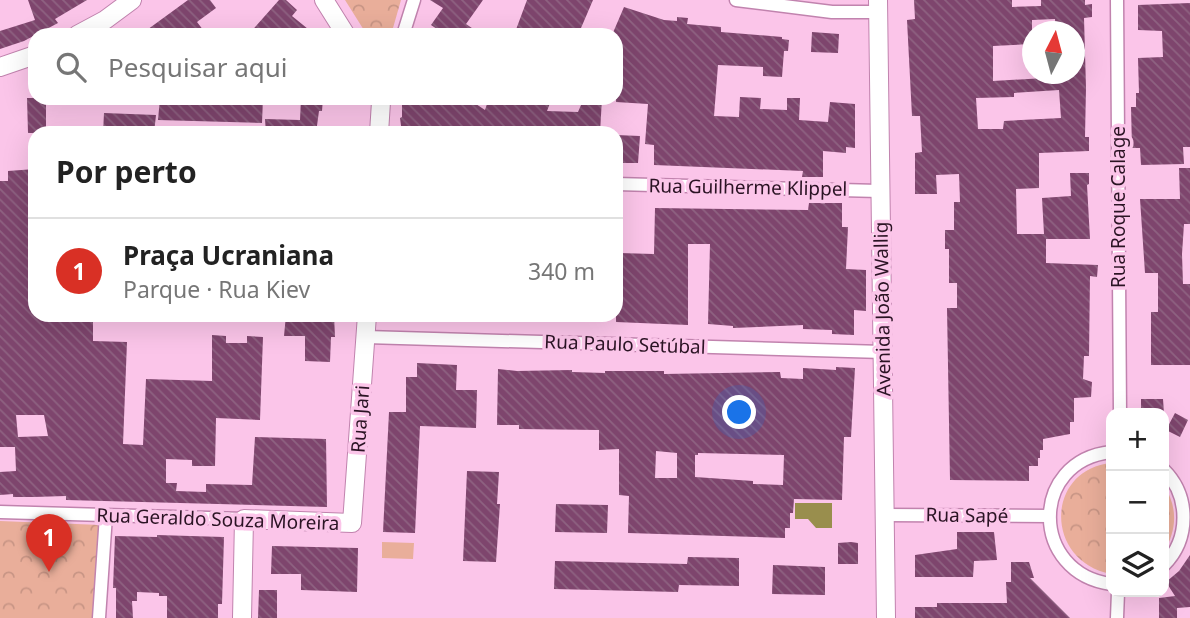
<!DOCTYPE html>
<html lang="pt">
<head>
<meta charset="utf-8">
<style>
  body { margin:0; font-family:"Noto Sans",sans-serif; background:#f6f6f6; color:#222 }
  .controls { position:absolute; right:21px; bottom:21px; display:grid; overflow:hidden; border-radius:14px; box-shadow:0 7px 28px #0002 }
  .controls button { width:63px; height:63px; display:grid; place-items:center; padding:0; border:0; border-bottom:2px solid #e0e0e0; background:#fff; color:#222; font:35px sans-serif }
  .compass { position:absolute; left:1022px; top:21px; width:63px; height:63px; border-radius:50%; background:#fff; box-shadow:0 7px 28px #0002; rotate:6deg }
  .you { position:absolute; left:740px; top:413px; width:24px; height:24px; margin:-18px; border:5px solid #fff; border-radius:50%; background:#1a73e8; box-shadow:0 0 0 10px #1a73e833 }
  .badge { display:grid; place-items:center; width:46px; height:46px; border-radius:50%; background:#d93025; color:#fff; font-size:23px; font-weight:700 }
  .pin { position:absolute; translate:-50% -58px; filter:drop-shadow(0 2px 4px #0008) }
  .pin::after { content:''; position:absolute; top:37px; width:24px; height:21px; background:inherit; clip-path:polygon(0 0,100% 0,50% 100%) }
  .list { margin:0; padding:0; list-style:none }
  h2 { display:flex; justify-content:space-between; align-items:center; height:91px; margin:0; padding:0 28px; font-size:30px }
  h2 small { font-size:23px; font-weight:400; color:#767676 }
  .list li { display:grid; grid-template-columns:46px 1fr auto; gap:21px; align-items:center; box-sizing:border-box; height:105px; padding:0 28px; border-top:2px solid #e0e0e0 }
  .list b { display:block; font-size:26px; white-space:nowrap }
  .list p { margin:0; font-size:23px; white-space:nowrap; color:#767676 }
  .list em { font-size:23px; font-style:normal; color:#767676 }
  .icon { flex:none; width:38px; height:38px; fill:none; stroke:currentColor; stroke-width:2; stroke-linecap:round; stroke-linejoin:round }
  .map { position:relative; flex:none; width:1190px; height:618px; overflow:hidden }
  .search { position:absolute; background:#fff; box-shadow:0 7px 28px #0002; left:28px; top:28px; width:595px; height:77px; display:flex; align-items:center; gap:18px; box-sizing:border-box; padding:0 24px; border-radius:21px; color:#767676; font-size:26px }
  .panel { position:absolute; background:#fff; box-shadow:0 7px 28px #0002; left:28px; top:126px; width:595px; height:196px; border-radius:21px }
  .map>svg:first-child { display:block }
</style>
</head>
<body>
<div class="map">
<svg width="1190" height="618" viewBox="0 0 1190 618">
  <defs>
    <pattern id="park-crowns" width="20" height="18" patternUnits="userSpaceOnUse" patternTransform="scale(1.75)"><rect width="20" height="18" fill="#e9ae9a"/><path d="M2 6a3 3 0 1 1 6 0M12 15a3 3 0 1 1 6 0" fill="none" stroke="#c89585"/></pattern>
    <pattern id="building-back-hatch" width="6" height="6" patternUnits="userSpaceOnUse" patternTransform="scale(1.75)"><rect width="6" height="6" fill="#7e456d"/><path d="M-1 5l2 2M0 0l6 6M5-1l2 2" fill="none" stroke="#8e6281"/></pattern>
  </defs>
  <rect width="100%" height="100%" fill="#fbc5e9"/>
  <path fill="url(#park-crowns)" d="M345,0H401L391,35H367Z
    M1111,463V574C1044,561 1045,470 1111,463Z
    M1164,485C1178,508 1177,529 1164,552Z
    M0,521L101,525L96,618H0Z"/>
  <path fill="#e9ae9a" d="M382,542L414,543L413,559L382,558Z"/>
  <path fill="#998e4d" d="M795,503H832V528H816L808,519H795Z"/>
  <path fill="url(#building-back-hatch)" fill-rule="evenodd" d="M28,0H87L55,19L58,23L24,41L0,49V31L35,20Z
    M188,0H210L216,8L197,22L207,35H140Z
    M279,0H286L297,10L292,16L308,29L303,35H248Z
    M430,0H483L466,24L482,35H446L431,25L443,8Z
    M527,0H593L578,35H514Z
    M914,0H1012V7L1041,6V0H1085V5L1092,4V17L1084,18L1086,88L1085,137H1089V151L1039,153V188L1016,189L1017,234H1044L1042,198L1071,196L1070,173H1089V184L1087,185L1090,239H1046V263L1098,265L1097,277L1090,276L1089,356H1084L1083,379L1092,382L1091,397L1074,398V422H1070V434L1043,439V450H1040V458H1038V466H1029V481L950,480L947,308H957V283H949V249H945V230H954V202H960L959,174L936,175L937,194H915V153L922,152L920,116H912L907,20L915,19ZM1055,19L1056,32H1074V74H1061V77L993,81V46L1032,44V20ZM1059,90L1061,118L1004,121L1003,129H978L976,98L1014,97V93Z
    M1190,3V147H1183L1184,164L1141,165L1140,148H1132L1131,107H1136V93H1139L1138,58L1163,57L1162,31L1138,30V5Z
    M624,7L664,20L677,21V17L688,18L687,24L721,27V32L782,37V39L789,40L788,51H784L782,77L763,76V67L718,65L714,116L739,117L740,97L761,98L760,109L787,110V98H800L799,120L828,122L830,102L855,104V148L846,147V153L823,151V177H802L803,171L654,165V145L645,144L648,104L616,102V35H612Z
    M812,32L839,34L838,53L811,52Z
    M27,98H46V133H28Z
    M160,98H263L262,123L158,120Z
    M301,98H323L322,111H319L316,133H266L265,119L300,120Z
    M408,98H467L485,110L489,98H552L547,111L578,112L584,98H602L600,133H533V128L509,127L503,128V133H402L400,118L402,117V103H406Z
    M104,113L156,115L154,133H103Z
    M616,135L640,136L638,163H616Z
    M1179,168H1190V224H1184L1182,254L1183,284H1190V365H1151V312H1158V273H1145L1140,199H1180Z
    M35,169V198H29V219H35V315H93V341L127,342L123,444L143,445L146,379L212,381V335L226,336V343H247V336L263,337L260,420L216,418L215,466H192V460L166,459V483H177L176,491L206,492V484L252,485L255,437L326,439L327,507L66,500V496L34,497H13V494L0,495V472L16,471L15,447H0V181H8V171ZM16,415H44L48,436L18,437Z
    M809,203H842V227H848L846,269L866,270V311L854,310V335L832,334V330L803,329V325L733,328V326L708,324L710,244H688V325L616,322V264H619V253L654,254L655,208L808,210Z
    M286,315H334L335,337H331L330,362L305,361V336H284Z
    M417,363L457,365L456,390H477L476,428L420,426L415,533L383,532L389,412H406V377H417Z
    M836,367L855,368L851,437H844L842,500L794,499L793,513H790V528H785V538L628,533L629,496L619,495V449L599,450V430L519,429V425H497L498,369L517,371L572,370V372L605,373V371H664V374L780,372L781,378L803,379V368L836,370ZM656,451L677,453V478H655ZM698,453L784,455L783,485L753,484V481L695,477V455H698Z
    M1141,399H1163L1164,413H1141Z
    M1175,413L1188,420L1180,437L1166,430Z
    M467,471L499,472L497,504H500L496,562L463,561Z
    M556,504L608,505L607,533L555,532Z
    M957,532H994L997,560L974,561L973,577H915V555L957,549Z
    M157,535L224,537L222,604H218V618H167V596H159V593L137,592V601H132L133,618H116V588H113L115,536L157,537Z
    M851,542L858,543V564H838V543Z
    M272,546L358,548L357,592L301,590V574H271Z
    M1190,555V607L1177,608V618H1159V598L1175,596L1166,582L1179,571Z
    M688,557L739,558V586L679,585L678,592L554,589L555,561L687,564Z
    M1011,562H1029L1034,578H1030L1070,618H915V607H937V603H1007L1006,582H1011Z
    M773,565L825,567V595L772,594Z
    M259,590H277V618H258Z"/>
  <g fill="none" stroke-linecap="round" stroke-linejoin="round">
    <g stroke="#c183ae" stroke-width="15">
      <path id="street" d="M736,0L832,12H878
        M1117,0L1120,413
        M403,35L414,0
        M616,184L879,191
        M366,337L883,352
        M1111,452C1029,461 1030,573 1111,584
        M1164,470C1190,496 1190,539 1164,565
        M0,512L244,519
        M885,515L1049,516
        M99,618L106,515
        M1117,618L1118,592"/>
    </g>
    <g stroke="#c183ae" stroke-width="20">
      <path id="secondary" d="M324,0L346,35
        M878,0L886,618
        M77,35L105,20L132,0
        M0,67L35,55
        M379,133L381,102L379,98
        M242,618L244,519L352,523L367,315"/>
    </g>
    <use href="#street" stroke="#fff" stroke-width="12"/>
    <use href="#secondary" stroke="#fff" stroke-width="18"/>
  </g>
  <g text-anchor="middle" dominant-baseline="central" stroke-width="7" stroke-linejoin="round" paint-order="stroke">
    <g font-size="19" fill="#2b1324" stroke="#fbc5e9">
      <text transform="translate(748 187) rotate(1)">Rua Guilherme Klippel</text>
      <text transform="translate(1118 207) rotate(-90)">Rua Roque Calage</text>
      <text transform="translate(882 309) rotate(-91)">Avenida João Wallig</text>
      <text transform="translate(625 344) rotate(2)">Rua Paulo Setúbal</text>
      <text transform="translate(360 419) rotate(-86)">Rua Jari</text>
      <text transform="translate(967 515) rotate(1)">Rua Sapé</text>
      <text transform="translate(218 519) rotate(2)">Rua Geraldo Souza Moreira</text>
    </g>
  </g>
</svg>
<div class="controls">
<button>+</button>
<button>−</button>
<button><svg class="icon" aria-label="layers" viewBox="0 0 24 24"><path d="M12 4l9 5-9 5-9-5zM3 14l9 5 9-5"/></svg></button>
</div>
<svg class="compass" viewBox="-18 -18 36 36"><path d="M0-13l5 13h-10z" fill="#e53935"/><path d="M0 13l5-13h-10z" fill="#767676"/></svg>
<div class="you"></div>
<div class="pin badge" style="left:49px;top:572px">1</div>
<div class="search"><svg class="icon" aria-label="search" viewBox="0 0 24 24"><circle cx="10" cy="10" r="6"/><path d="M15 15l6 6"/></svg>Pesquisar aqui</div>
<section class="panel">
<h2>Por perto<small></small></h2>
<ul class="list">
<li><span class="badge">1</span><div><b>Praça Ucraniana</b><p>Parque · Rua Kiev</p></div><em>340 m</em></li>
</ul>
</section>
</div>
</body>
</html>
